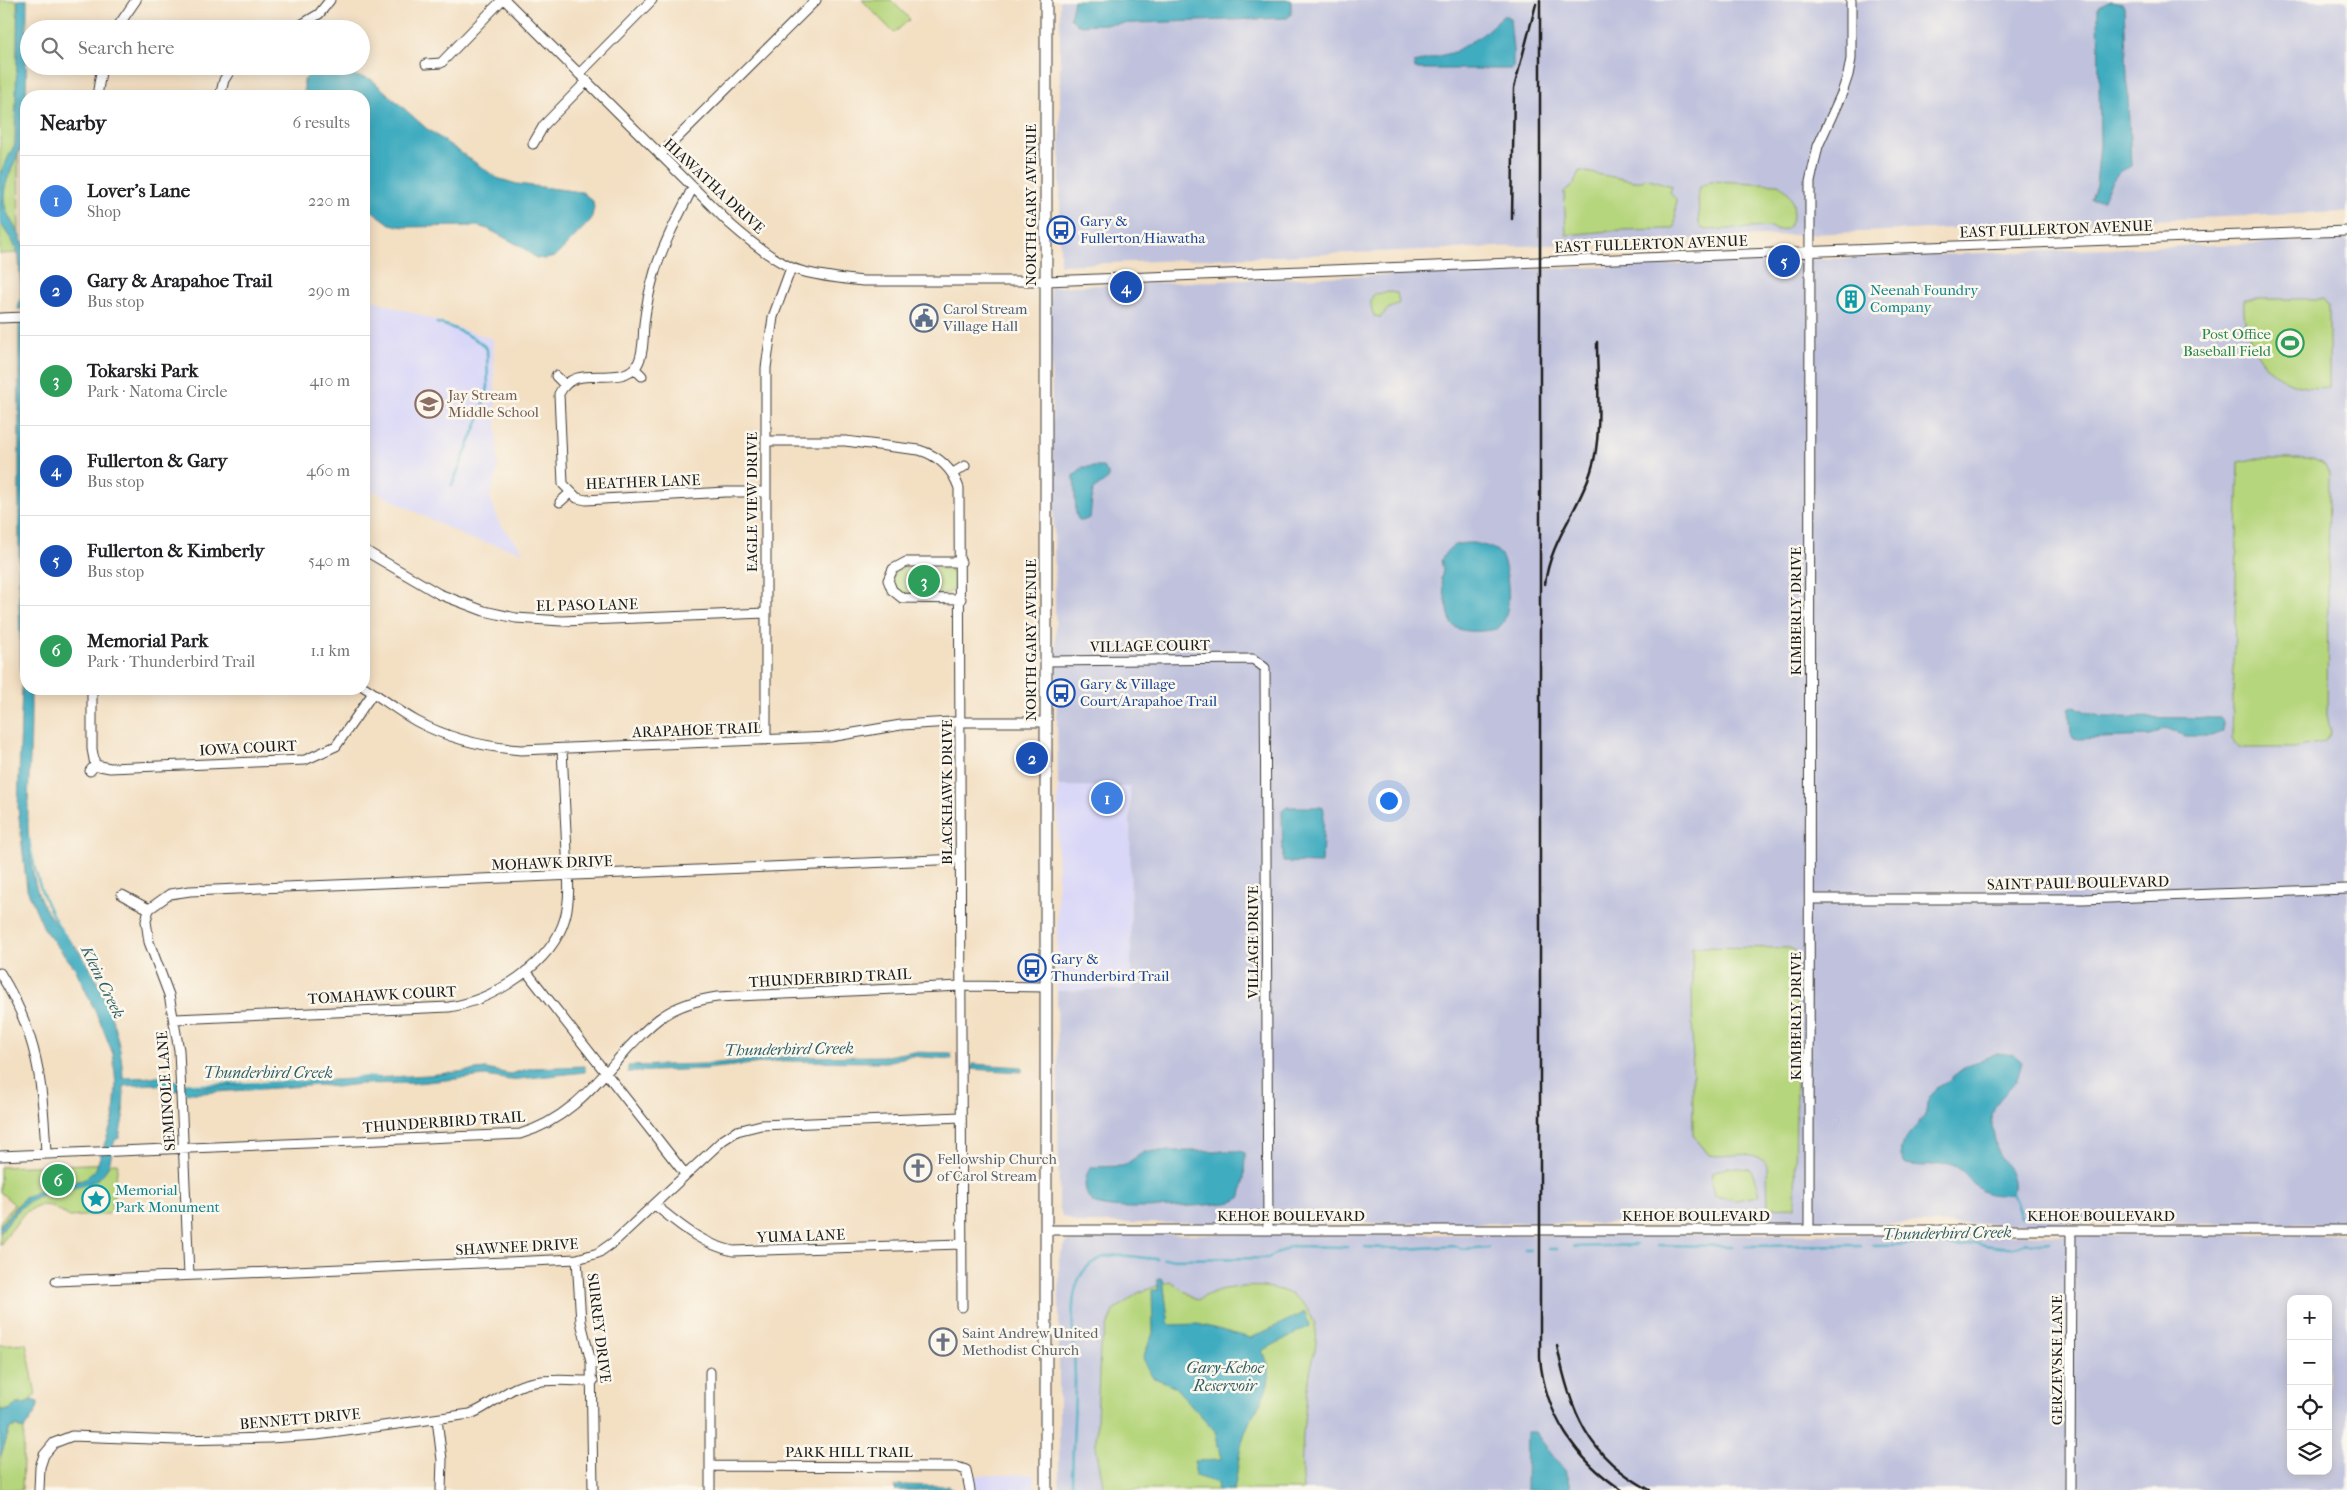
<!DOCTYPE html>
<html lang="en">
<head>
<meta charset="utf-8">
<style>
  body { margin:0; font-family:"IM FELL French Canon",serif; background:#f6f6f6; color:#202124 }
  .controls { position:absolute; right:15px; bottom:15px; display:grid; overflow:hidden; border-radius:10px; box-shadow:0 2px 12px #0003 }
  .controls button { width:45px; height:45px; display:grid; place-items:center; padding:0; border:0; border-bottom:1px solid #e0e0e0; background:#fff; color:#202124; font:25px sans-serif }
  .you { position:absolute; left:1388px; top:800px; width:18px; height:18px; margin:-12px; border:4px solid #fff; border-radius:50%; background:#1a73e8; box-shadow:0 0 0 8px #1a73e833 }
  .badge { display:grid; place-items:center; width:32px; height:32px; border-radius:50%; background:#111827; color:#fff; font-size:16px; font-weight:700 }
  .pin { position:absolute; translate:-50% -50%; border:2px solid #fff; box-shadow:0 1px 5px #0006 }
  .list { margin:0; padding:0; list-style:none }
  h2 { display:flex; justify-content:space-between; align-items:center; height:65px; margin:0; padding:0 20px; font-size:21px }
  h2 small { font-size:16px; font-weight:400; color:#757577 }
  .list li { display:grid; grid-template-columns:32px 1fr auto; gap:15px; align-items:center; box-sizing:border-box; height:90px; padding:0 20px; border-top:1px solid #e0e0e0 }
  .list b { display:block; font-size:19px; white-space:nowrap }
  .list p { margin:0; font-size:16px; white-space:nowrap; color:#757577 }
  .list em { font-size:16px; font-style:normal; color:#757577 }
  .icon { flex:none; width:28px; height:28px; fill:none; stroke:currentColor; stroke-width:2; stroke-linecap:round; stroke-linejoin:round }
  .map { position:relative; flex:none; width:2347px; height:1490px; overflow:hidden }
  .search { position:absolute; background:#fff; box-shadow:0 2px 12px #0003; left:20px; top:20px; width:350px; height:55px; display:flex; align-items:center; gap:12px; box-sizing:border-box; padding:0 18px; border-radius:28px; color:#757577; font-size:19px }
  .panel { position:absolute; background:#fff; box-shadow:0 2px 12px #0003; left:20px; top:90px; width:350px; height:605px; border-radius:20px }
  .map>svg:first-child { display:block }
</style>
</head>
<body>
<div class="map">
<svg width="2347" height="1490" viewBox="0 0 2347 1490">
  <rect width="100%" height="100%" fill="#fbf7ec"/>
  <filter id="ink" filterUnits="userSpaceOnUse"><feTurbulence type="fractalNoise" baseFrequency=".02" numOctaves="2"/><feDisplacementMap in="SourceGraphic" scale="10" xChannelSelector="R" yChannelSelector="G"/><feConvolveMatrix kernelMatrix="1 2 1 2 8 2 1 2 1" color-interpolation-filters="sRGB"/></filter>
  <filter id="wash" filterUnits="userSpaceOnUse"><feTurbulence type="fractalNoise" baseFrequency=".0096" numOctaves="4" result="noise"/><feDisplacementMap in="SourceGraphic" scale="20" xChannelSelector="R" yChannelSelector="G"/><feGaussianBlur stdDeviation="1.12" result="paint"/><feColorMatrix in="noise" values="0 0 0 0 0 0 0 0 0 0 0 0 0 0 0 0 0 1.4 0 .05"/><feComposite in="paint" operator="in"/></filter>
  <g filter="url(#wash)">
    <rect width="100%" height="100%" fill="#f3dfc2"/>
    <path fill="#d9d7f8" d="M364,297L493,339L498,469L490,497L499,523L524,552L468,538L364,486Z
      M1058,786H1130L1131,989L1057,991Z
      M1034,1474V1490H965L964,1476Z"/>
    <path fill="#c0c2dd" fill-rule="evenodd" d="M1060,0H2347V212L1060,265Z
      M2347,240V1224L1078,1223L1062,1216L1059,1205L1057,991L1131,989L1130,787L1058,786L1050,287Z
      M1116,1234L2347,1235V1490H1059V1258L1067,1241ZM2291,1299H2328V1471H2291Z"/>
    <path fill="#b6d67d" stroke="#69794c" d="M0,0H17L19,253L0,254Z
      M862,0H891L910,19L894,33Z
      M1580,171L1634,181H1642L1646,178L1672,186L1670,193L1676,199L1675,227L1670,229L1621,230L1566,235L1564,192L1573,186Z
      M1711,181L1778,184C1795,194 1798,212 1787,229L1776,230L1770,227L1706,230L1701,228L1699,223L1698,192L1699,188Z
      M1390,292L1397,293L1399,303L1388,309L1381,317L1374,316C1371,308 1369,301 1374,294Z
      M2244,299H2323L2329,306V387C2320,388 2310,388 2301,386C2263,379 2241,335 2244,299Z
      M2253,459H2313L2325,465L2329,474L2327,715L2331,733L2324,742L2293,748H2240L2232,738L2239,462Z
      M903,567L950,569L956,576L954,589L947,594H904L896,590L892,580L895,572Z
      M1692,947L1790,948L1795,950L1797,954L1795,1207L1768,1208L1767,1166C1758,1146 1728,1159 1709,1155L1693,1135Z
      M118,1163L112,1209L108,1214L70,1217L51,1206L42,1205L25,1212L0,1245V1232L20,1208L16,1205L0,1226V1222L14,1204L0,1192V1167Z
      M1727,1167L1750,1169L1758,1185V1196L1736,1200L1714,1196L1711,1182L1712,1173Z
      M1170,1281L1197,1300C1206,1296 1216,1290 1225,1289C1264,1283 1307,1285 1316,1331C1318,1343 1312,1361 1310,1373C1305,1409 1299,1454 1303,1490H1104L1096,1446L1100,1347L1113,1311L1138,1293Z
      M26,1343L36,1395L25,1404H17L9,1410H0V1345Z
      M16,1426L24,1430L22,1490H0V1458L10,1428Z"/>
    <path fill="#41acc0" stroke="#2e646e" d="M18,0H27L26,131C22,154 4,176 4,197C4,216 17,226 23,243C30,263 26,288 26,309H18L21,296L19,257L13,242L0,223V174L15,144Z
      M1074,0H1291V15L1287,18L1078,25L1070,18Z
      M2111,1L2122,3L2124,7L2131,166C2128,168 2124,169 2120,172C2114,176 2105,193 2103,200L2091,199L2096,185L2100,144L2098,13V7Z
      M1503,16H1507L1510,19L1513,50V69H1415L1414,63L1454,52L1482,35Z
      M316,68L371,79L426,128L497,178L517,184L582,192L593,201L594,208L591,220L555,257L545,259L536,258L522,247L488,229L477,226L404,227L390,224L364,205V96H304V80Z
      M19,317H26V689H31C31,712 31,734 30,757C28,803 24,848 38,893C48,922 68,934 83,957C105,990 122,1039 123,1078L159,1077L201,1087L428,1075L486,1069L510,1074L532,1068L585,1066V1072L510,1080L486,1076L416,1083L359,1084L336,1087L320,1085L201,1093H186L153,1084L124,1086L123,1118L119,1138L115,1140C112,1149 111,1163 106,1170C93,1191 59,1187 39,1196C22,1203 12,1217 0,1232V1226L24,1198L48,1187L83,1180L95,1171L114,1117L116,1085L113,1054L102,1026L75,968L45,931L27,889L18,808L22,687L19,605Z
      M1083,467H1103L1108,473V479L1093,490L1090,518L1082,521L1078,519L1076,514L1074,475Z
      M1473,543C1481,545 1496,547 1501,555C1509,571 1514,618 1497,629C1485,631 1459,635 1451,623L1441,579L1443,570L1441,560C1450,545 1454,543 1473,543Z
      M2075,706L2088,713L2104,717L2220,718L2223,721V732L2212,736H2186L2165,728L2150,736L2079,739L2073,738L2071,734L2069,709Z
      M1287,807H1320L1324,809L1322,863L1283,862L1282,811Z
      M909,1052L951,1053L952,1059L910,1056L886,1062L781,1061L705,1069L628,1072V1066L706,1064L780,1057L886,1056Z
      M1997,1053L2014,1055L2022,1062C2020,1068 2018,1080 2014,1084C2003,1097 1991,1103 1992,1123C1993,1132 1995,1145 1999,1154C2006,1167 2017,1176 2012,1193C1971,1202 1977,1175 1952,1165C1943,1161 1935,1166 1925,1166C1919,1166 1912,1165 1906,1164C1889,1147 1917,1128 1925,1115C1927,1111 1926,1107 1927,1103C1930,1092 1941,1083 1952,1081V1077L1965,1067Z
      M973,1064L1022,1067V1072L971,1069Z
      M1157,1151H1239L1245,1153L1244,1178L1241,1197C1236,1200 1232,1203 1226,1203C1204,1206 1112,1212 1096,1204C1082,1197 1083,1177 1091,1167L1123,1166L1144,1152Z
      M1158,1279H1163L1169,1325L1198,1324L1251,1338L1305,1312L1309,1326L1262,1351C1283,1384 1252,1407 1244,1436C1238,1453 1238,1473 1234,1490H1217L1218,1483L1195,1476V1461L1221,1460L1215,1431L1174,1386L1152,1377L1143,1358L1153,1333L1152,1290H1158Z
      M32,1400L38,1402C39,1413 28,1420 24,1430L16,1426L10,1428L0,1458V1410H9L17,1404H25Z
      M1527,1432H1535L1565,1472L1571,1490H1526Z
      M899,1485L949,1486L953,1490H895V1487Z"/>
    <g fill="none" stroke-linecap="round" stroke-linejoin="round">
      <path stroke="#41acc0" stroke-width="2.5" d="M437,323C449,325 481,340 487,349L488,387L479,419L452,485
        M29,839C35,878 45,908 68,940
        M158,1077L174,1080
        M352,1080L359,1077L376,1078
        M188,1083L197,1085L323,1081
        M2012,1193L2021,1217
        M1657,1245L1732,1246
        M1873,1245L1942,1244C1948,1247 1970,1246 1975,1243C1989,1245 2013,1252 2025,1242L2030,1244L2051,1242
        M1745,1246L1860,1245
        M1365,1247L1404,1249L1456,1246L1462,1249L1488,1247
        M1574,1247L1636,1245
        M1548,1249H1557
        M1525,1250H1530
        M1163,1259L1268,1258L1291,1246L1347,1247
        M1072,1490C1072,1453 1075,1416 1075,1380C1075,1352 1070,1323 1074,1296C1076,1283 1081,1271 1092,1263C1113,1248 1135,1259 1157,1259"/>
    </g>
  </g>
  <g filter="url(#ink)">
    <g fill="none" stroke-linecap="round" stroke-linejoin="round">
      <g stroke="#3c3935" stroke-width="11">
        <path id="minor" d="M505,0L730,224C748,240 768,256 790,267C806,275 844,279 863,281H1046L2347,231
          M116,29L136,0
          M294,29L319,14L330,0
          M426,64L441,63L502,0
          M579,74L652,0
          M97,96L102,66
          M220,96L224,80L233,66
          M533,144L544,125L587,81
          M660,155L816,0
          M693,187C679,215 664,242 655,271C650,288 646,306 644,324C643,336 644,354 637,365C618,390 575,360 559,394L563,484L577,498L586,500L726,492H766
          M0,318L26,317
          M634,368L642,376
          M556,376L565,385
          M766,441H845L919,450C939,456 952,468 959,488L962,1307
          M953,473L965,466
          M560,502L570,493
          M364,550L439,594L484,611L516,618L562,621L766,613
          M961,562H906L893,569L888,580L892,590L902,598L961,599
          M1046,661L1253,659L1265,668L1268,1230
          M364,687C382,698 398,711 416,721C449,739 484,747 521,750L830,737L901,725L951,722H1046
          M766,740V368L773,317L791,268
          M95,765L110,768L305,760L336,746L373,693
          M90,771L95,765L92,749V689
          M122,895L149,909
          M1810,899H2083L2347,889
          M149,909L170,894L190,891L961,859
          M149,909L146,921L149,942L169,995L179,1050L189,1275
          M526,971L685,1174
          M0,973C38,1034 43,1084 46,1154
          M175,1019L449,1007C493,1000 552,964 565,918C571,897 568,873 567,853C565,818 564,784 562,749
          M0,1156L520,1134C569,1120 596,1083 629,1047C640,1036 650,1024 663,1016C679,1005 697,1000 717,997L961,986L1046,987
          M655,1205C680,1225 701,1244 733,1251L962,1244
          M1046,1230H2347
          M1809,1230L1810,182L1818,146L1842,93L1848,75L1851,59V0
          M577,1259L581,1322L591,1362L593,1490
          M56,1281L577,1259L598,1253L615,1241L723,1140L737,1131L761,1125L961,1117
          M437,1419L442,1460L441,1490
          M710,1466L957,1467L966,1470L970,1490
          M39,1490L40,1467L44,1455L54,1443L72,1436L177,1440L270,1438L317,1435L470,1414C487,1408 499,1396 515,1388C538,1377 567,1381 593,1381
          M710,1490V1372
          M2070,1490L2071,1230"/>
      </g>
      <g stroke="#3c3935" stroke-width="13">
        <path id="tertiary" d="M1046,0V1490"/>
      </g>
      <use href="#minor" stroke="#fff" stroke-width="9"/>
      <use href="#tertiary" stroke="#fff" stroke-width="11"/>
      <path stroke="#1c1c1c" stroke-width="2.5" d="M1540,0V1358C1545,1414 1576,1460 1622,1490
        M1512,219L1514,88L1536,4
        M1545,584C1550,542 1578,511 1591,471C1603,437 1597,379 1597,342
        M1557,1346C1571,1412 1587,1457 1650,1490"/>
    </g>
  </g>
  <defs>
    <g id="bus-ring" transform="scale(1.4375)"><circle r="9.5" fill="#fbf7ec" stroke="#1a4fb4" stroke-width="1.5"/><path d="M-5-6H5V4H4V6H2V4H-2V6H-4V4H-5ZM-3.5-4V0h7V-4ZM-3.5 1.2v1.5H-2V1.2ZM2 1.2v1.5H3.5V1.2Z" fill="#1a4fb4"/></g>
    <g id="building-ring" transform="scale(1.4375)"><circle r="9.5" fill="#fbf7ec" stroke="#0f9aa8" stroke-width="1.5"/><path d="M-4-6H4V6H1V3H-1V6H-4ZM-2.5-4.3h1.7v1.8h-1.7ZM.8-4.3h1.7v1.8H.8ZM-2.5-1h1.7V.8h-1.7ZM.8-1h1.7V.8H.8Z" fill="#0f9aa8"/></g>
    <g id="civic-ring" transform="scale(1.4375)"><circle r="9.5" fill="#fbf7ec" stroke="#5c6f8a" stroke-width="1.5"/><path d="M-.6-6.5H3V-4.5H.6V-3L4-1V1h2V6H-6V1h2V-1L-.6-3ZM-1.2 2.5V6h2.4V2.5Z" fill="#5c6f8a"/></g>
    <g id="stadium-ring" transform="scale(1.4375)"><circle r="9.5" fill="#fbf7ec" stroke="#2e9e5b" stroke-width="1.5"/><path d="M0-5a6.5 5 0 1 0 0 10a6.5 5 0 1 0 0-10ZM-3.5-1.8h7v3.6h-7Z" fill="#2e9e5b"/></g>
    <g id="school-ring" transform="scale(1.4375)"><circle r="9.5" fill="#fbf7ec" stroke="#8d6e63" stroke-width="1.5"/><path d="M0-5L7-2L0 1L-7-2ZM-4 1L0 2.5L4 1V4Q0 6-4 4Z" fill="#8d6e63"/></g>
    <g id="church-ring" transform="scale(1.4375)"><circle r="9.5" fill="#fbf7ec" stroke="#6b7280" stroke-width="1.5"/><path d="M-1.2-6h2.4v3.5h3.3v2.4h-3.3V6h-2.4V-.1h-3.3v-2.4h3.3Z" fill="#6b7280"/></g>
    <g id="sight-ring" transform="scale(1.4375)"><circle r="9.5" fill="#fbf7ec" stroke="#0f9aa8" stroke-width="1.5"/><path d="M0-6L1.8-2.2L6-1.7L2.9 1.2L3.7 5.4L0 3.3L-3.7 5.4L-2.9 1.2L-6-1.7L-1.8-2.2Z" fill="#0f9aa8"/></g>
  </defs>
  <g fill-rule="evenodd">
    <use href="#bus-ring" x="1061" y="230"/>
    <use href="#building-ring" x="1851" y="299"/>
    <use href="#civic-ring" x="924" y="318"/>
    <use href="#stadium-ring" x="2290" y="343"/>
    <use href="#school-ring" x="429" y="404"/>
    <use href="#bus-ring" x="1061" y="693"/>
    <use href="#bus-ring" x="1032" y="968"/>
    <use href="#church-ring" x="918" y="1168"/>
    <use href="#sight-ring" x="96" y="1199"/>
    <use href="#church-ring" x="943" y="1342"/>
  </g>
  <g text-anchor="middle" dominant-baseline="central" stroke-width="5" stroke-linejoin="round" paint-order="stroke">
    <g font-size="15" fill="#1c1c1c" stroke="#fbf7ec">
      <text transform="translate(714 186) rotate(43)">HIAWATHA DRIVE</text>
      <text transform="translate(1031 205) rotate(-90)">NORTH GARY AVENUE</text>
      <text transform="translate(2056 229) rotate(-2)">EAST FULLERTON AVENUE</text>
      <text transform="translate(1651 244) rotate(-2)">EAST FULLERTON AVENUE</text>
      <text transform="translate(643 482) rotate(-2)">HEATHER LANE</text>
      <text transform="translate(752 502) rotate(-90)">EAGLE VIEW DRIVE</text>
      <text transform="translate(587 605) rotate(-1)">EL PASO LANE</text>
      <text transform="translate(1796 611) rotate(-90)">KIMBERLY DRIVE</text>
      <text transform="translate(1031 640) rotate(-90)">NORTH GARY AVENUE</text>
      <text transform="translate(1150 646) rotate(-1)">VILLAGE COURT</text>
      <text transform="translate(697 730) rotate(-2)">ARAPAHOE TRAIL</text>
      <text transform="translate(248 748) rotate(-3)">IOWA COURT</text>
      <text transform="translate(947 792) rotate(-90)">BLACKHAWK DRIVE</text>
      <text transform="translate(552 863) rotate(-2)">MOHAWK DRIVE</text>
      <text transform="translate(2078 883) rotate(-1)">SAINT PAUL BOULEVARD</text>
      <text transform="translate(1253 942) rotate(-90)">VILLAGE DRIVE</text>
      <text transform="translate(830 978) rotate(-3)">THUNDERBIRD TRAIL</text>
      <text transform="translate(382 995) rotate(-3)">TOMAHAWK COURT</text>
      <text transform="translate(1796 1016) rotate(-90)">KIMBERLY DRIVE</text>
      <text transform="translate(166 1091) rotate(-94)">SEMINOLE LANE</text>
      <text transform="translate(444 1122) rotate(-4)">THUNDERBIRD TRAIL</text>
      <text x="1291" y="1216">KEHOE BOULEVARD</text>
      <text x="1696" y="1216">KEHOE BOULEVARD</text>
      <text x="2101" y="1216">KEHOE BOULEVARD</text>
      <text transform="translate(801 1236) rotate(-2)">YUMA LANE</text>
      <text transform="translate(517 1247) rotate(-3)">SHAWNEE DRIVE</text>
      <text transform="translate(599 1328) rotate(83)">SURREY DRIVE</text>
      <text transform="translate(2057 1360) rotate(-90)">GERZEVSKE LANE</text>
      <text transform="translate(300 1419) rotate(-5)">BENNETT DRIVE</text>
      <text x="849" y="1452">PARK HILL TRAIL</text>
    </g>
    <g font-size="15" fill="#164399" stroke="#fbf7ec" text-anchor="start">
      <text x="1080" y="221">Gary &amp;<tspan x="1080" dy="17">Fullerton/Hiawatha</tspan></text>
      <text x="1080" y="684">Gary &amp; Village<tspan x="1080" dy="17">Court/Arapahoe Trail</tspan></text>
      <text x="1051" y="959">Gary &amp;<tspan x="1051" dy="17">Thunderbird Trail</tspan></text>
    </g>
    <g font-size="15" fill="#0d838f" stroke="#fbf7ec" text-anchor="start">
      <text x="1870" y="290">Neenah Foundry<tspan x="1870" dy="17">Company</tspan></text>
      <text x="115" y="1190">Memorial<tspan x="115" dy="17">Park Monument</tspan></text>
    </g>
    <g font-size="15" fill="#4e5e75" stroke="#fbf7ec" text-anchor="start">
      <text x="943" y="309">Carol Stream<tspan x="943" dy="17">Village Hall</tspan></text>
    </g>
    <g font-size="15" fill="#27864d" stroke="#fbf7ec" text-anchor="end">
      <text x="2271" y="334">Post Office<tspan x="2271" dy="17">Baseball Field</tspan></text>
    </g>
    <g font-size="15" fill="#785e54" stroke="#fbf7ec" text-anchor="start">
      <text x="448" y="395">Jay Stream<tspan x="448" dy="17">Middle School</tspan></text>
    </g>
    <g font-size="15" fill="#5b616d" stroke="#fbf7ec" text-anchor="start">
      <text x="937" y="1159">Fellowship Church<tspan x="937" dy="17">of Carol Stream</tspan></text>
      <text x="962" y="1333">Saint Andrew United<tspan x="962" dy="17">Methodist Church</tspan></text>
    </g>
    <g font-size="16" font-style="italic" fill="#2d5d66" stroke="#fbf7ec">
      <text transform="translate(103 982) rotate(64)">Klein Creek</text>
      <text transform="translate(789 1049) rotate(-1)">Thunderbird Creek</text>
      <text x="268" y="1072">Thunderbird Creek</text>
      <text transform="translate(1947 1233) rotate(-1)">Thunderbird Creek</text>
      <text x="1225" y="1367">Gary-Kehoe<tspan x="1225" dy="18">Reservoir</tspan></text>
    </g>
  </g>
</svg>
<div class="controls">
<button>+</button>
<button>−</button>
<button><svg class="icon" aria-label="locate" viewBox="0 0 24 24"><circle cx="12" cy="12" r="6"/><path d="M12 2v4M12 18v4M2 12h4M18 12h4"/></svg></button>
<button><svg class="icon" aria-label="layers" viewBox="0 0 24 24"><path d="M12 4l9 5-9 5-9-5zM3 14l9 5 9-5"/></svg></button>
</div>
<div class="you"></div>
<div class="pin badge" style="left:1107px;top:798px;background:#3f7fe0">1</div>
<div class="pin badge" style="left:1032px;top:758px;background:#1a4fb4">2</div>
<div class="pin badge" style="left:924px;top:581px;background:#2e9e5b">3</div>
<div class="pin badge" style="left:1126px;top:287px;background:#1a4fb4">4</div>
<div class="pin badge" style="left:1784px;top:261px;background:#1a4fb4">5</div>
<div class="pin badge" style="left:58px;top:1180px;background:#2e9e5b">6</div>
<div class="search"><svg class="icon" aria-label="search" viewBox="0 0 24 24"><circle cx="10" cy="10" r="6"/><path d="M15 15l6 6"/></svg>Search here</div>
<section class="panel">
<h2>Nearby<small>6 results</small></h2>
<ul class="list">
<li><span class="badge" style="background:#3f7fe0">1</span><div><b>Lover's Lane</b><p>Shop</p></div><em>220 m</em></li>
<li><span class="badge" style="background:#1a4fb4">2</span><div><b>Gary &amp; Arapahoe Trail</b><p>Bus stop</p></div><em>290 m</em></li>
<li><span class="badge" style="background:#2e9e5b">3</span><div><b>Tokarski Park</b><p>Park · Natoma Circle</p></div><em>410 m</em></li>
<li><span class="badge" style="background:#1a4fb4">4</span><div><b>Fullerton &amp; Gary</b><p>Bus stop</p></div><em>460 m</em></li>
<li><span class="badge" style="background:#1a4fb4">5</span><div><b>Fullerton &amp; Kimberly</b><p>Bus stop</p></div><em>540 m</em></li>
<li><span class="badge" style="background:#2e9e5b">6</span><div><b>Memorial Park</b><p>Park · Thunderbird Trail</p></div><em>1.1 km</em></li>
</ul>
</section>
</div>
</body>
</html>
